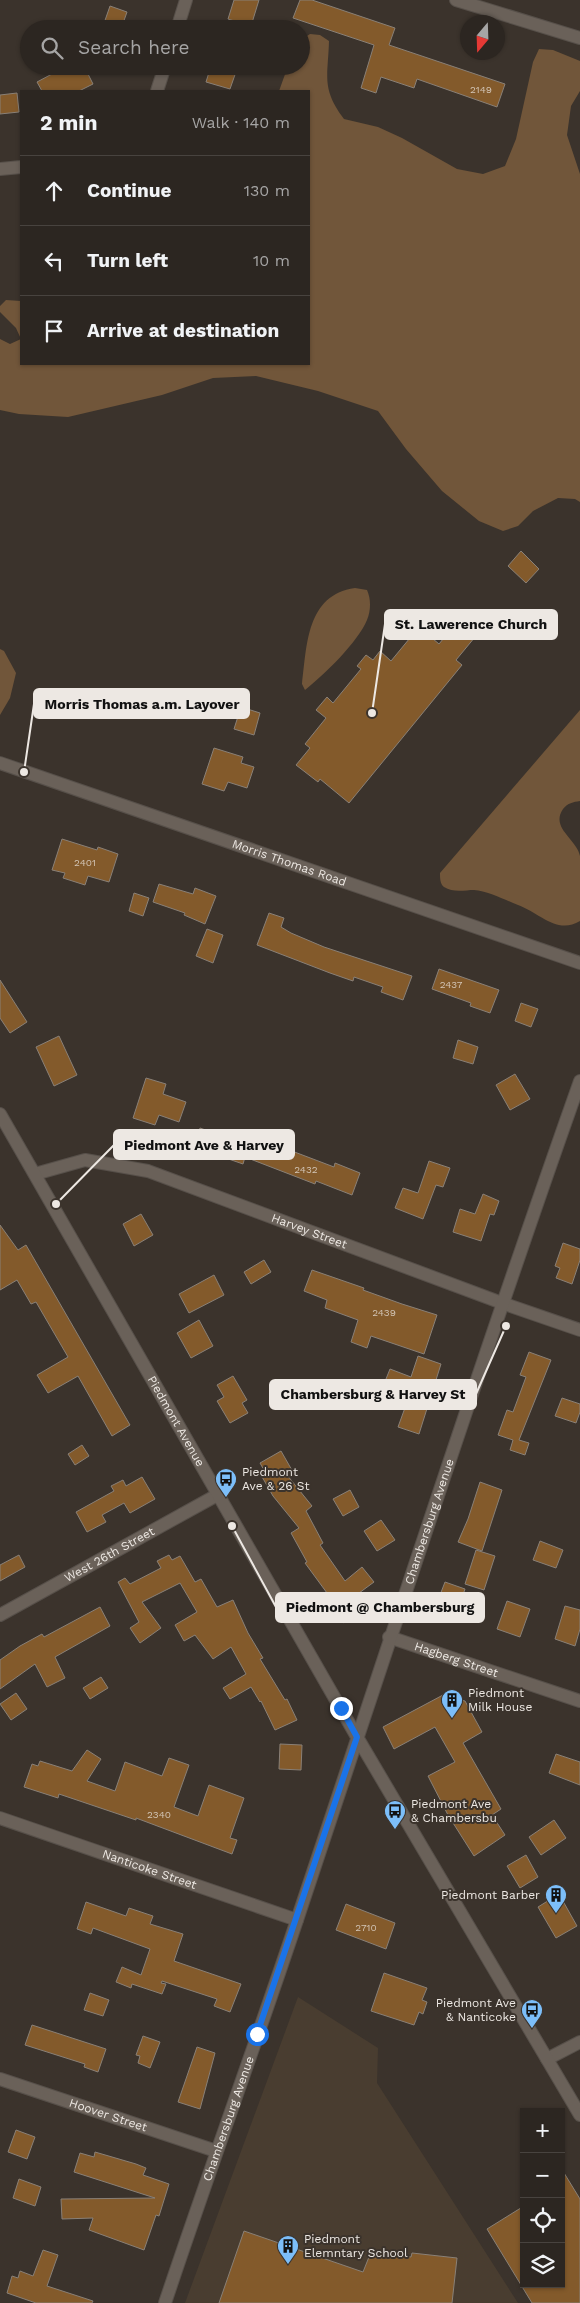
<!DOCTYPE html>
<html lang="en">
<head>
<meta charset="utf-8">
<style>
  body { margin:0; font-family:"Work Sans",sans-serif; background:#342e2a; color:#f1f3f6 }
  .controls { position:absolute; right:15px; bottom:15px; display:grid; overflow:hidden; border-radius:0px; box-shadow:0 1px 4px #0004 }
  .controls button { width:45px; height:45px; display:grid; place-items:center; padding:0; border:0; border-bottom:1px solid #48433f; background:#2c2621; color:#f1f3f6; font:25px sans-serif }
  .compass { position:absolute; left:460px; top:15px; width:45px; height:45px; border-radius:50%; background:#2c2621; box-shadow:0 1px 4px #0004; rotate:199deg }
  .stop { position:absolute; width:15px; height:15px; margin:-11px; border:4px solid #1a73e8; border-radius:50%; background:#fff }
  .stop.end { background:#1a73e8; border-color:#fff; box-shadow:0 1px 5px #0008 }
  .list { margin:0; padding:0; list-style:none }
  h2 { display:flex; justify-content:space-between; align-items:center; height:65px; margin:0; padding:0 20px; font-size:21px }
  h2 small { font-size:16px; font-weight:400; color:#a6a5a5 }
  .list li { display:grid; grid-template-columns:32px 1fr auto; gap:15px; align-items:center; box-sizing:border-box; height:70px; padding:0 20px; border-top:1px solid #48433f }
  .list b { display:block; font-size:19px; white-space:nowrap }
  .list em { font-size:16px; font-style:normal; color:#a6a5a5 }
  .icon { flex:none; width:28px; height:28px; fill:none; stroke:currentColor; stroke-width:2; stroke-linecap:round; stroke-linejoin:round }
  .map { position:relative; flex:none; width:580px; height:2303px; overflow:hidden }
  .search { position:absolute; background:#2c2621; box-shadow:0 1px 4px #0004; left:20px; top:20px; width:290px; height:55px; display:flex; align-items:center; gap:12px; box-sizing:border-box; padding:0 18px; border-radius:28px; color:#a6a5a5; font-size:19px }
  .panel { position:absolute; background:#2c2621; box-shadow:0 1px 4px #0004; left:20px; top:90px; width:290px; height:275px; border-radius:0px }
  .map>svg:first-child { display:block }
</style>
</head>
<body>
<div class="map">
<svg width="580" height="2303" viewBox="0 0 580 2303">
  <rect width="100%" height="100%" fill="#3b332c"/>
  <path fill="#493d30" d="M298,1997L378,2048L377,2083L518,2303H185Z"/>
  <path fill="#71563a" d="M310,34L320,35L329,41C328,77 321,88 344,119L378,127L402,138L457,169L483,174L505,166L516,139L533,62L539,49L553,50L580,61V91L571,106L567,135L580,174V502L575,499L558,498L533,511L518,526L503,531L479,521L442,491L406,449L378,411L318,391L256,376L213,378L162,395L68,417L19,414L0,410V339L10,344L21,339L16,328L0,312V306L6,300L21,301V364H309V91H279L288,66H301V40Z
    M355,588L367,590C371,599 371,610 367,620C358,642 324,675 305,690L302,684C307,646 306,595 355,588Z
    M0,649L4,651L16,673L10,698L0,715Z
    M580,710V801C573,802 568,803 563,809C550,828 577,839 580,856C580,875 580,902 580,921C557,935 540,913 518,905C505,900 488,891 474,890C465,890 453,893 444,887C440,884 440,878 440,873Z"/>
  <path fill="#835a2b" stroke="#898077" d="M234,0H259L251,26L228,19Z
    M300,0H312L395,28L389,45L505,84L497,107L417,79L414,88L381,77L376,93L361,88L374,45L293,18Z
    M110,6L127,12L121,29H102Z
    M67,66H84L93,84L79,91H42L37,82Z
    M211,66H238L230,89L206,82Z
    M17,93L19,112L0,114V95Z
    M521,551L539,569L526,583L508,566Z
    M457,622L475,637L456,660L462,665L349,803L320,779L318,782L296,765L310,748L305,744L326,718L316,710L327,697L333,703L361,669L357,666L366,655L373,660L380,651L391,661L419,627L439,644Z
    M241,707L260,713L254,735L234,729Z
    M214,748L243,757L241,763L254,767L247,788L228,782L224,791L202,784Z
    M62,839L97,850L98,847L118,854L109,882L88,876L85,885L63,878L65,873L52,870Z
    M159,884L193,894L195,888L216,896L205,924L184,915L185,913L153,902Z
    M134,893L149,898L143,916L129,911Z
    M269,913L284,918L281,927L291,933L324,947L412,976L403,1000L381,992L383,987L354,977L353,981L330,973L257,945Z
    M207,929L223,935L213,963L196,956Z
    M439,969L499,990L490,1013L470,1006L471,1003L432,989Z
    M0,980L27,1022L10,1033L0,1018Z
    M521,1003L538,1009L531,1027L515,1021Z
    M59,1036L77,1075L54,1086L36,1047Z
    M458,1040L478,1047L473,1064L453,1058Z
    M515,1074L530,1099L510,1110L496,1085Z
    M146,1078L166,1084L163,1094L186,1102L179,1122L159,1115L155,1125L133,1118Z
    M200,1128L230,1139L231,1134L263,1145L266,1138L286,1145L284,1148L334,1167L335,1163L360,1173L352,1195L316,1181L315,1184L245,1157L243,1164L194,1147Z
    M429,1161L450,1168L443,1187L436,1185L423,1219L395,1208L403,1188L418,1193Z
    M483,1194L499,1201L494,1215L490,1214L481,1241L453,1232L460,1209L475,1214Z
    M141,1214L153,1235L134,1246L123,1224Z
    M0,1225L18,1250L26,1245L130,1425L112,1436L78,1376L48,1393L37,1375L68,1357L36,1302L31,1304L17,1280L0,1290Z
    M563,1243L580,1249V1260L572,1284L556,1278L560,1268L555,1266Z
    M264,1260L271,1272L251,1284L244,1272Z
    M312,1270L364,1288L363,1290L402,1304L437,1315L424,1354L371,1336L367,1348L351,1342L358,1320L325,1308L327,1300L304,1291Z
    M214,1275L224,1295L189,1313L179,1294Z
    M199,1320L213,1346L191,1358L177,1333Z
    M529,1352L551,1360L519,1440L529,1443L525,1455L510,1450L513,1440L498,1435L507,1410L513,1412L526,1377L520,1375Z
    M418,1356L441,1364L419,1434L398,1427L410,1394L384,1384L390,1369L411,1377Z
    M233,1376L247,1400L242,1403L248,1413L230,1423L217,1401L224,1397L217,1385Z
    M562,1398L580,1404V1412L576,1423L555,1416Z
    M82,1445L89,1456L75,1465L68,1454Z
    M281,1451L293,1472L287,1475L312,1506L306,1511L323,1543L320,1545L345,1581L362,1567L374,1582L355,1596L363,1606L343,1623L322,1597L327,1593L305,1563L307,1562L291,1533L299,1528L273,1496L261,1475L265,1472L260,1463Z
    M142,1477L155,1499L130,1513L124,1503L102,1515L106,1522L87,1532L76,1512L114,1491L111,1486L123,1480L126,1486Z
    M480,1482L502,1490L482,1551L458,1542L468,1519Z
    M350,1490L359,1507L343,1516L333,1499Z
    M381,1520L395,1540L377,1551L364,1531Z
    M540,1541L563,1550L556,1568L533,1560Z
    M476,1550L495,1556L484,1590L465,1584Z
    M19,1555L25,1567L0,1581V1565Z
    M169,1555L172,1560L180,1556L195,1582L201,1579L217,1607L233,1600L248,1633L263,1658L260,1659L285,1700L287,1699L297,1720L275,1730L261,1701L260,1702L251,1687L230,1699L223,1688L246,1674L231,1647L213,1659L195,1635L184,1641L175,1625L197,1612L180,1583L142,1602L161,1628L140,1643L130,1628L139,1622L118,1582L125,1578L130,1584L161,1568L157,1561Z
    M445,1582L465,1589L456,1615L435,1608Z
    M507,1601L530,1609L520,1637L497,1629Z
    M565,1606L580,1610V1629L575,1646L555,1639Z
    M100,1607L110,1626L55,1657L65,1678L47,1687L35,1664L0,1689V1660L20,1646L42,1634L44,1637Z
    M101,1677L108,1688L90,1699L83,1688Z
    M16,1693L27,1709L11,1720L0,1704Z
    M443,1695L465,1701L482,1732L463,1743L501,1809L492,1815L505,1835L474,1856L448,1815L428,1776L455,1762L435,1727L394,1749L383,1727Z
    M280,1744L302,1745L301,1770L279,1769Z
    M87,1750L101,1759L87,1781L115,1791L125,1762L162,1776L169,1758L189,1765L174,1807L198,1816L209,1785L244,1798L230,1838L237,1840L232,1854L136,1818V1820L59,1794L58,1798L24,1787L32,1764L38,1766L40,1761L72,1771Z
    M556,1754L580,1762V1785L549,1773Z
    M554,1820L566,1838L541,1855L529,1837Z
    M526,1855L538,1877L520,1888L507,1866Z
    M559,1894L577,1926L556,1938L538,1907Z
    M86,1902L126,1916L129,1908L153,1916L150,1924L183,1934L174,1961L241,1984L230,2012L214,2006L217,1999L162,1981L161,1983L166,1984L162,1994L132,1984L131,1988L116,1982L122,1967L141,1975L150,1949L93,1928L91,1934L77,1929Z
    M346,1904L395,1923L386,1949L336,1930Z
    M384,1973L427,1988L422,2000L427,2002L423,2014L419,2012L414,2025L371,2011Z
    M90,1993L109,2000L103,2016L84,2010Z
    M32,2025L106,2049L98,2072L84,2067L85,2064L25,2045Z
    M143,2036L160,2042L150,2068L138,2063L140,2056L136,2055Z
    M197,2047L215,2053L200,2109L178,2102Z
    M16,2130L35,2137L27,2159L8,2152Z
    M95,2152L136,2164L146,2168L143,2175L169,2184L159,2216L156,2215L144,2250L89,2230L93,2218L62,2219L61,2199L155,2198L74,2172L80,2153L94,2157Z
    M561,2168L580,2199V2303H532L487,2229L524,2206V2284H561Z
    M19,2179L41,2187L35,2206L13,2198Z
    M244,2231L363,2272L371,2252L411,2257L412,2253L457,2258L452,2303H219Z
    M43,2250L58,2255L47,2286L93,2301L92,2303H36L7,2293L12,2276L18,2278L20,2271L33,2276Z"/>
  <g fill="none" stroke-linecap="round" stroke-linejoin="round">
    <g stroke="#57504a" stroke-width="14">
      <g id="minor">
        <path d="M456,0L580,38"/>
        <path d="M177,29L186,0"/>
        <path d="M157,91L165,66"/>
        <path d="M0,169L21,167"/>
        <path id="s1" d="M35,1174L85,1160L148,1171L502,1303L580,1330"/>
        <path id="s2" d="M0,1615L219,1494"/>
        <path id="s3" d="M389,1637L580,1701"/>
        <path id="s4" d="M0,1818L297,1920"/>
        <path d="M547,2059L580,2042"/>
        <path id="s5" d="M0,2079L216,2151"/>
      </g>
    </g>
    <g stroke="#57504a" stroke-width="14">
      <g id="tertiary">
        <path id="s6" d="M165,2303C208,2174 255,2046 298,1917C391,1638 482,1358 580,1081"/>
      </g>
    </g>
    <g stroke="#57504a" stroke-width="14">
      <g id="secondary">
        <path id="s7" d="M0,763L580,963"/>
        <path id="s8" d="M0,1114L357,1737L580,2115"/>
      </g>
    </g>
    <use href="#minor" stroke="#6a6159" stroke-width="12"/>
    <use href="#tertiary" stroke="#6a6159" stroke-width="12"/>
    <use href="#secondary" stroke="#6a6159" stroke-width="12"/>
  </g>
  <g fill="none" stroke-linecap="round" stroke-linejoin="round">
    <path stroke="#1a73e8" stroke-width="6" d="M257,2034L357,1737L341,1708"/>
  </g>
  <defs>
    <g id="bus-pin" transform="scale(1.125)"><path d="M0 17L-7.5 6A9.5 9.5 0 1 1 7.5 6Z" fill="#7cbef9" stroke="#3b332c"/><path d="M-5-6H5V4H4V6H2V4H-2V6H-4V4H-5ZM-3.5-4V0h7V-4ZM-3.5 1.2v1.5H-2V1.2ZM2 1.2v1.5H3.5V1.2Z" fill="#111"/></g>
    <g id="building-pin" transform="scale(1.125)"><path d="M0 17L-7.5 6A9.5 9.5 0 1 1 7.5 6Z" fill="#7cbef9" stroke="#3b332c"/><path d="M-4-6H4V6H1V3H-1V6H-4ZM-2.5-4.3h1.7v1.8h-1.7ZM.8-4.3h1.7v1.8H.8ZM-2.5-1h1.7V.8h-1.7ZM.8-1h1.7V.8H.8Z" fill="#111"/></g>
  </defs>
  <g fill-rule="evenodd">
    <use href="#bus-pin" x="226" y="1479"/>
    <use href="#building-pin" x="452" y="1700"/>
    <use href="#bus-pin" x="395" y="1811"/>
    <use href="#building-pin" x="556" y="1895"/>
    <use href="#bus-pin" x="532" y="2010"/>
    <use href="#building-pin" x="288" y="2246"/>
  </g>
  <g text-anchor="middle" dominant-baseline="central" stroke-width="4" stroke-linejoin="round" paint-order="stroke">
    <g font-size="10" fill="#d2c4b5">
      <text x="481" y="89">2149</text>
      <text x="85" y="862">2401</text>
      <text x="451" y="984">2437</text>
      <text x="306" y="1169">2432</text>
      <text x="384" y="1312">2439</text>
      <text x="159" y="1814">2340</text>
      <text x="366" y="1927">2710</text>
    </g>
    <g font-size="12" fill="#ede8e3" stroke="#3b332c">
      <text stroke="none"><textPath href="#s7" startOffset="306">Morris Thomas Road</textPath></text>
      <text stroke="none"><textPath href="#s1" startOffset="288">Harvey Street</textPath></text>
      <text stroke="none"><textPath href="#s8" startOffset="354">Piedmont Avenue</textPath></text>
      <text stroke="none"><textPath href="#s6" startOffset="825">Chambersburg Avenue</textPath></text>
      <text stroke="none"><textPath href="#s2" startOffset="125">West 26th Street</textPath></text>
      <text stroke="none"><textPath href="#s3" startOffset="71">Hagberg Street</textPath></text>
      <text stroke="none"><textPath href="#s4" startOffset="158">Nanticoke Street</textPath></text>
      <text stroke="none"><textPath href="#s5" startOffset="114">Hoover Street</textPath></text>
      <text stroke="none"><textPath href="#s6" startOffset="195">Chambersburg Avenue</textPath></text>
    </g>
    <g font-size="12" fill="#ede8e3" stroke="#3b332c" text-anchor="start">
      <text x="242" y="1472">Piedmont<tspan x="242" dy="14">Ave &amp; 26 St</tspan></text>
      <text x="468" y="1693">Piedmont<tspan x="468" dy="14">Milk House</tspan></text>
      <text x="411" y="1804">Piedmont Ave<tspan x="411" dy="14">&amp; Chambersbu</tspan></text>
      <text x="540" y="1895" text-anchor="end">Piedmont Barber</text>
      <text x="516" y="2003" text-anchor="end">Piedmont Ave<tspan x="516" dy="14">&amp; Nanticoke</tspan></text>
      <text x="304" y="2239">Piedmont<tspan x="304" dy="14">Elemntary School</tspan></text>
    </g>
  </g>
  <path fill="none" stroke="#ede8e3" stroke-width="2" d="M372 713L385 624M24 772L34 704M56 1204L114 1145M506 1326L476 1394M232 1526L276 1607"/>
  <g fill="#ede8e3" stroke="#3b332c" stroke-width="2">
    <circle cx="372" cy="713" r="5"/>
    <circle cx="24" cy="772" r="5"/>
    <circle cx="56" cy="1204" r="5"/>
    <circle cx="506" cy="1326" r="5"/>
    <circle cx="232" cy="1526" r="5"/>
  </g>
  <g fill="#ede8e3" stroke="#ede8e3" stroke-width="2">
    <rect x="385" y="610" width="172" height="29" rx="5"/>
    <rect x="34" y="689" width="215" height="29" rx="5"/>
    <rect x="114" y="1130" width="180" height="29" rx="5"/>
    <rect x="270" y="1380" width="206" height="29" rx="5"/>
    <rect x="276" y="1593" width="208" height="29" rx="5"/>
  </g>
  <g font-size="14" text-anchor="middle" font-weight="bold" fill="#111">
    <text x="471" y="629">St. Lawerence Church</text>
    <text x="142" y="709">Morris Thomas a.m. Layover</text>
    <text x="204" y="1150">Piedmont Ave &amp; Harvey</text>
    <text x="373" y="1399">Chambersburg &amp; Harvey St</text>
    <text x="380" y="1612">Piedmont @ Chambersburg</text>
  </g>
</svg>
<div class="controls">
<button>+</button>
<button>−</button>
<button><svg class="icon" aria-label="locate" viewBox="0 0 24 24"><circle cx="12" cy="12" r="6"/><path d="M12 2v4M12 18v4M2 12h4M18 12h4"/></svg></button>
<button><svg class="icon" aria-label="layers" viewBox="0 0 24 24"><path d="M12 4l9 5-9 5-9-5zM3 14l9 5 9-5"/></svg></button>
</div>
<svg class="compass" viewBox="-18 -18 36 36"><path d="M0-13l5 13h-10z" fill="#e53935"/><path d="M0 13l5-13h-10z" fill="#a6a5a5"/></svg>
<div class="stop" style="left:257px;top:2034px"></div>
<div class="stop end" style="left:341px;top:1708px"></div>
<div class="search"><svg class="icon" aria-label="search" viewBox="0 0 24 24"><circle cx="10" cy="10" r="6"/><path d="M15 15l6 6"/></svg>Search here</div>
<section class="panel">
<h2>2 min<small>Walk · 140 m</small></h2>
<ul class="list">
<li><svg class="icon" aria-label="ahead" viewBox="0 0 24 24"><path d="M12 20V5M6 11l6-6 6 6"/></svg><div><b>Continue</b></div><em>130 m</em></li>
<li><svg class="icon" aria-label="left" viewBox="0 0 24 24"><path d="M17 20v-9H6M10 6l-5 5 5 5"/></svg><div><b>Turn left</b></div><em>10 m</em></li>
<li><svg class="icon" aria-label="arrive" viewBox="0 0 24 24"><path d="M6 21V4h12l-3 4 3 4H6"/></svg><div><b>Arrive at destination</b></div></li>
</ul>
</section>
</div>
</body>
</html>
